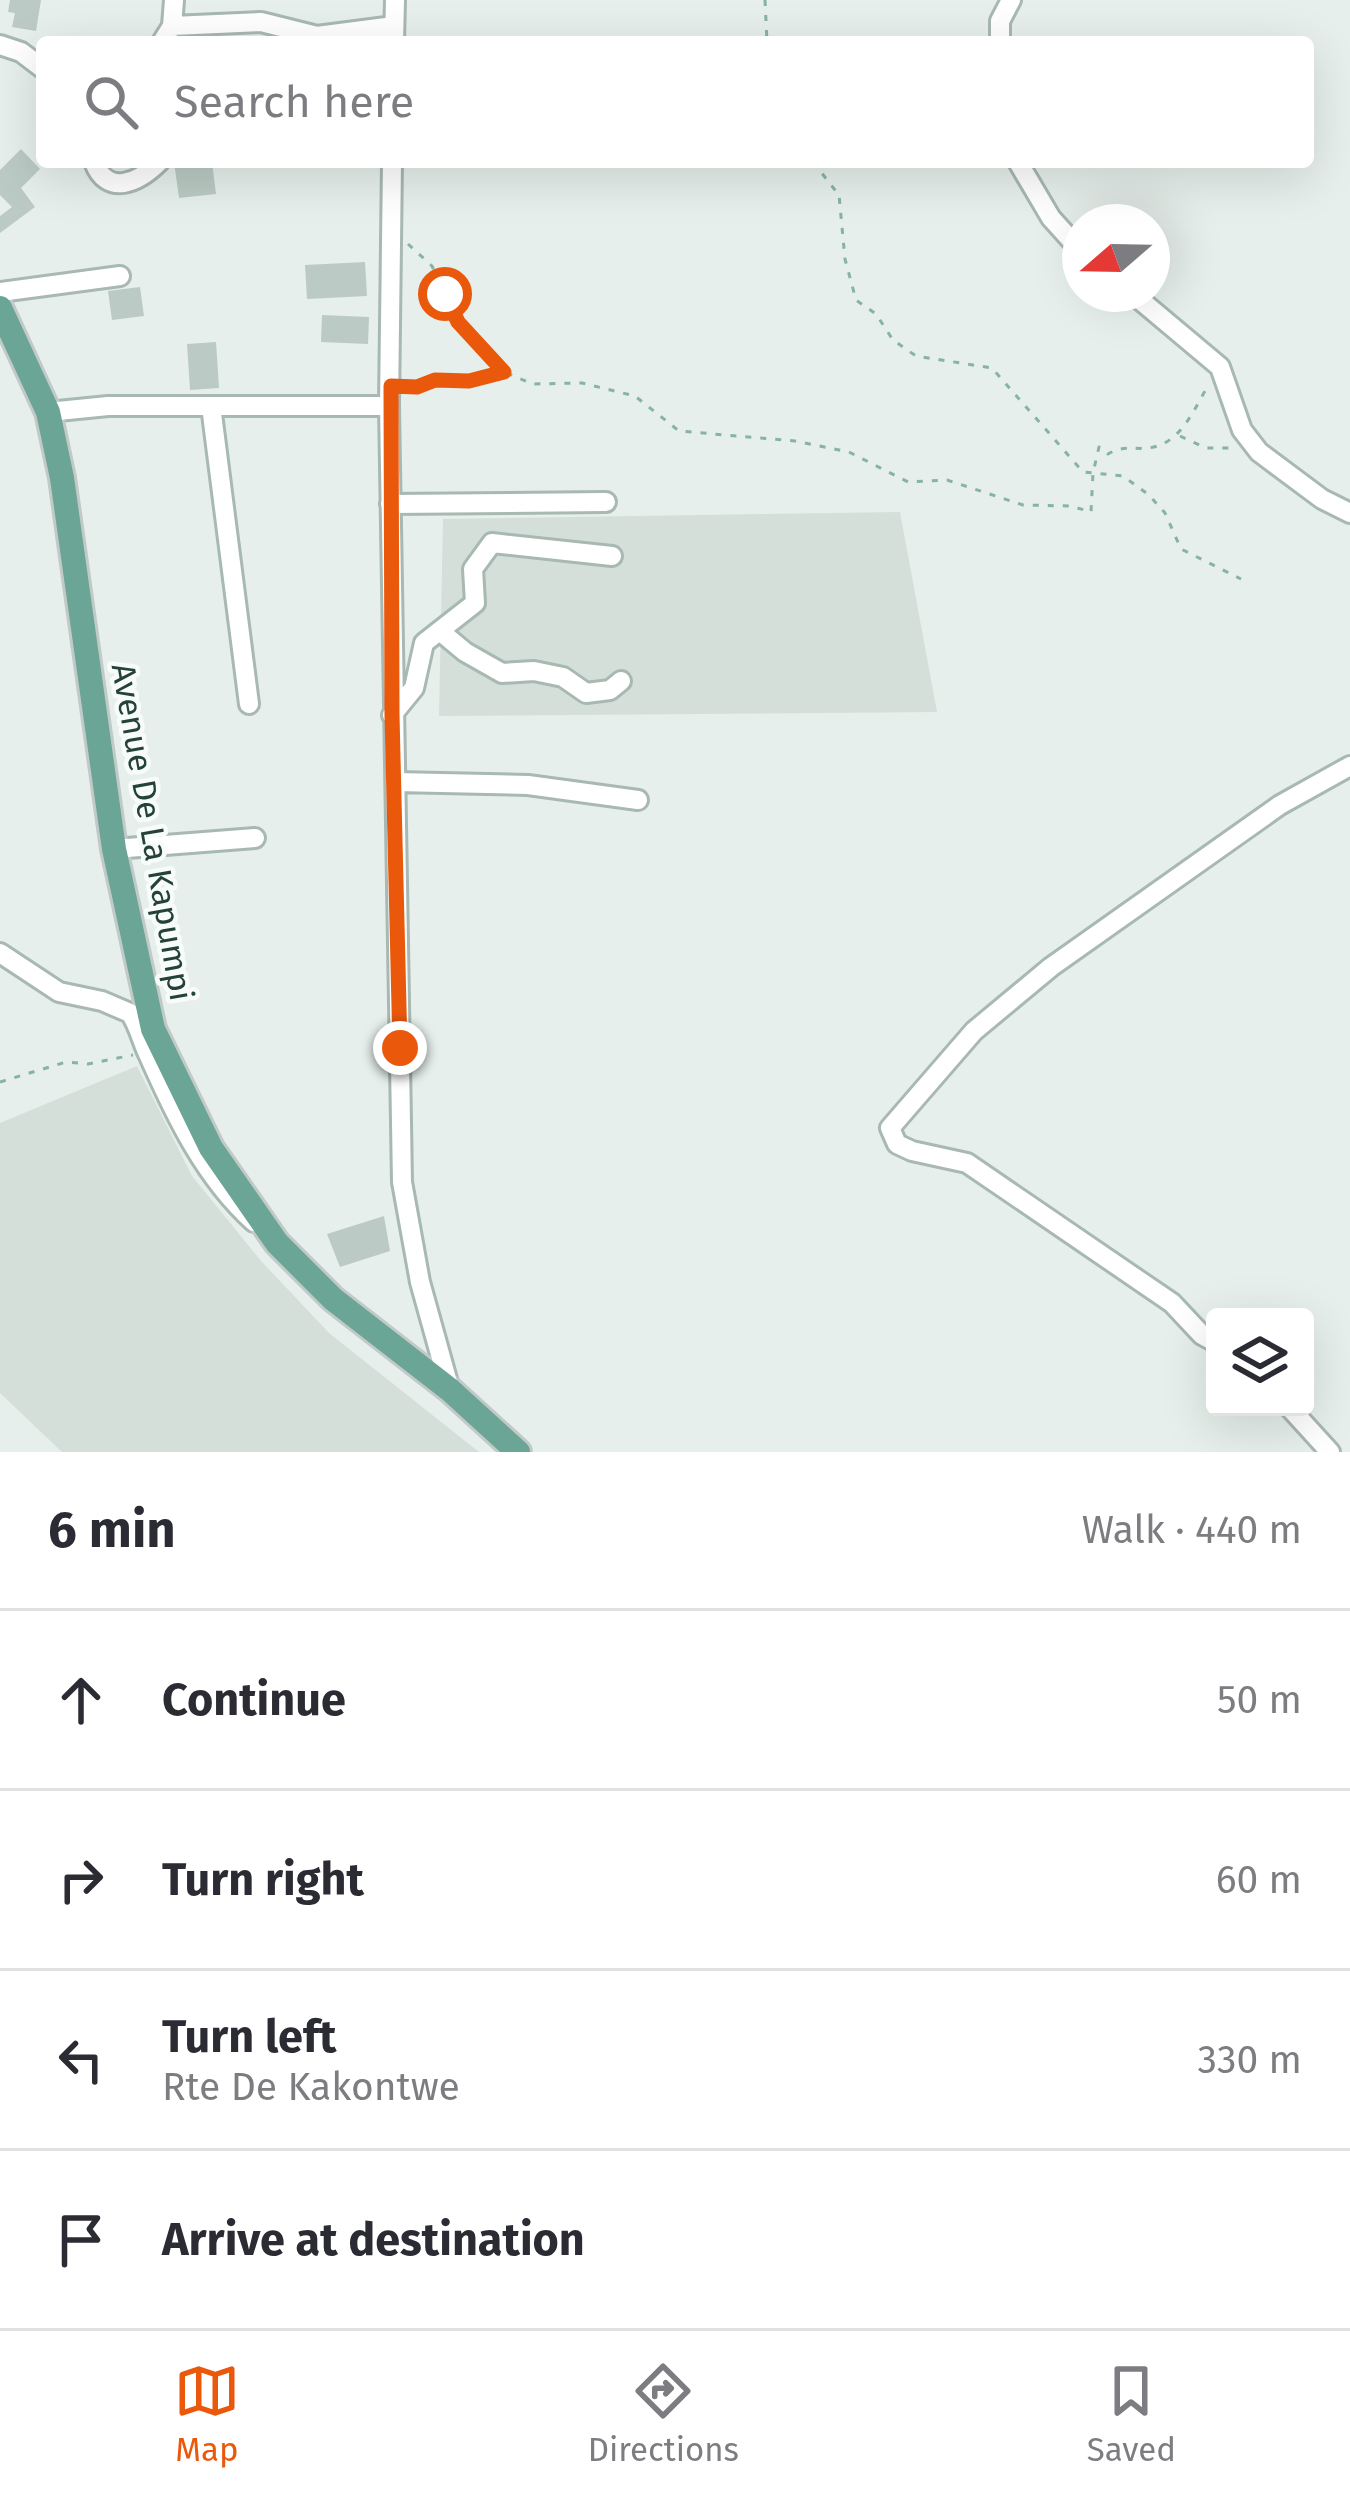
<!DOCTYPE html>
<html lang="en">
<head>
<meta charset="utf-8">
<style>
  body { margin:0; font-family:"Fira Sans",sans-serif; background:#f2f2f3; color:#2b2b33 }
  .controls { position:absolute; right:36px; bottom:36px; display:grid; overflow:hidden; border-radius:12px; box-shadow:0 12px 48px #0002 }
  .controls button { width:108px; height:108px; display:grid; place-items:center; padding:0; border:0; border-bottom:3px solid #e1e1e2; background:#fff; color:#2b2b33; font:60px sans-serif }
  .compass { position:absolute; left:1062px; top:204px; width:108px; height:108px; border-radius:50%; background:#fff; box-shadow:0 12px 48px #0002; rotate:250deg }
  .stop { position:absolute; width:36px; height:36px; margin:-27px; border:9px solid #ea580c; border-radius:50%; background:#fff }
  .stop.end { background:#ea580c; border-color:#fff; box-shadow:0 3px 12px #0008 }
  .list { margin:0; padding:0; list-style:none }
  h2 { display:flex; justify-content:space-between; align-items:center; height:156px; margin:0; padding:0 48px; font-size:51px }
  h2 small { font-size:39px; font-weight:400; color:#7c7c81 }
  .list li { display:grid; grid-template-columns:78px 1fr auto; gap:36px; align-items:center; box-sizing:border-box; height:180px; padding:0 48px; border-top:3px solid #e1e1e2 }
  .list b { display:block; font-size:45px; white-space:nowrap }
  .list p { margin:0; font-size:39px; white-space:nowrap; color:#7c7c81 }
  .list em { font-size:39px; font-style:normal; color:#7c7c81 }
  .icon { flex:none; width:66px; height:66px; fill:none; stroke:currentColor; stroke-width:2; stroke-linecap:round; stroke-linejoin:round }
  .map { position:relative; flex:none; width:1350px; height:1452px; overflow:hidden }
  .search { position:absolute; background:#fff; box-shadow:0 12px 48px #0002; left:36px; right:36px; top:36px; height:132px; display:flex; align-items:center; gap:30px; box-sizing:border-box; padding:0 42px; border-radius:12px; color:#7c7c81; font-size:45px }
  .sheet { height:876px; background:#fff }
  nav { display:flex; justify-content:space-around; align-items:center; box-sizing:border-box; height:168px; border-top:3px solid #e1e1e2; background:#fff; font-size:33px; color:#7c7c81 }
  nav a { display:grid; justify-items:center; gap:6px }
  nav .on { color:#ea580c }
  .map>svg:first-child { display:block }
</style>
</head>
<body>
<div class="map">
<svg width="1350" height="1452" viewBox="0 0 1350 1452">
  <rect width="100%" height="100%" fill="#e6efeb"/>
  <path fill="#d4dfda" d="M900,512L937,712L439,716L443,519Z
    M137,1066L192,1176L262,1262L329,1333L479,1452H62L0,1393V1123Z"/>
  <path fill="#bbcac4" d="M10,0H41L36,31L12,27L15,13L8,12Z
    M21,149L40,169L21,188L35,207L0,233V216L12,207L0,195V170Z
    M174,162H212L216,194L179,198Z
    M365,262L367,296L307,299L305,265Z
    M140,287L144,316L112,320L108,291Z
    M322,315L369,317L368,344L321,342Z
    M216,342L219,388L190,390L187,344Z
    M384,1216L390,1251L340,1267L327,1234Z"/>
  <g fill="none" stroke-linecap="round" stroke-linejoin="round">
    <g stroke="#a8b8b2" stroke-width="24">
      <path id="minor" d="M172,26L261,22L317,36L394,26
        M162,42L172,26L174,0
        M394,42L395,0
        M1000,42V21L1011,0
        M0,45L21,52L42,68
        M94,162C107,197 138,183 159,162
        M392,162L389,406L402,1182L420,1282L450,1390
        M1018,162L1051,218L1080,250
        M0,292L120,276
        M1133,294L1220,367L1242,430L1259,452L1322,499L1350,513
        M211,406L249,704
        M48,412L108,406H389
        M390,504L606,502
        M441,632L465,652L502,673L534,671L563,677L586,693L610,690L621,681
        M392,715L414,688L424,643L475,603L473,569L492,543L612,556
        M396,782L528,785L638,800
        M114,849L255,838
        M0,953L59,992L102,1001L130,1013C139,1026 142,1042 149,1056C175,1115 205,1178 254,1222
        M1215,1342L1202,1335L1172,1303L967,1163L912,1151L897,1144L890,1128L974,1031L1051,967L1280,805L1350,766
        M1289,1407L1330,1452"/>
    </g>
    <g stroke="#c2cac8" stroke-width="30">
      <path id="major" d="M0,308L48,412L62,478L114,849L153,1029L211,1148L277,1243L333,1299L450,1390L518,1452"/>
    </g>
    <path stroke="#86b3a5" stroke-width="3" stroke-dasharray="6 9" stroke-linecap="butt" d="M765,0L767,42
      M813,162L839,195L845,259L856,300L876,314L893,340L916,356L992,368L1083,472L1123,476L1149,495L1165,513L1181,549L1241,579
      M408,244L432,266L458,322L504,372L533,384L582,383L635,396L679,431L795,441L849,452L908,482L947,480L1023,505L1071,506L1091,512L1093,473L1099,447L1108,454C1125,444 1136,451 1154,447C1183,440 1195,407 1209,384
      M406,387H417L435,380L469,381L502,372
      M1180,436L1206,448H1234
      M0,1082L66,1062L88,1064L133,1055"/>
    <use href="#minor" stroke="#fff" stroke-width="18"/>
    <use href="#major" stroke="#6aa596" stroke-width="24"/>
  </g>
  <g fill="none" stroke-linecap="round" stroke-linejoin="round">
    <path stroke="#ea580c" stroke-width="15" d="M400,1048L392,715L391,386L417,387L435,380L469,381L504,372L458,322L445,294"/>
  </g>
  <g text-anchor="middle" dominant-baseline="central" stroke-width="9" stroke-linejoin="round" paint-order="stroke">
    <g font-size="33" fill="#24423a" stroke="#f7fbf9">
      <text transform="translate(152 832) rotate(80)">Avenue De La Kapumpi</text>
    </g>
  </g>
</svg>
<div class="controls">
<button><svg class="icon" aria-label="layers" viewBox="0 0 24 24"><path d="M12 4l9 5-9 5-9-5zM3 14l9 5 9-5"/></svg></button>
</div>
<svg class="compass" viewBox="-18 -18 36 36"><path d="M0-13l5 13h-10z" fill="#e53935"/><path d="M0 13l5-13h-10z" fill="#7c7c81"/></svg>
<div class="stop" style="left:445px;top:294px"></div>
<div class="stop end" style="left:400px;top:1048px"></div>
<div class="search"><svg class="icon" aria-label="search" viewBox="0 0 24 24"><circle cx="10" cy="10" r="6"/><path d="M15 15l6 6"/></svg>Search here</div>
</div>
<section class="sheet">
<h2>6 min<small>Walk · 440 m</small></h2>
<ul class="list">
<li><svg class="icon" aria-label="ahead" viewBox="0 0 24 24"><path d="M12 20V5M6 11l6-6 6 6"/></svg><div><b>Continue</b></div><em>50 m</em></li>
<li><svg class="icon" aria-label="right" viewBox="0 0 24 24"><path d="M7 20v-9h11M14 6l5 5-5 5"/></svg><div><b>Turn right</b></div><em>60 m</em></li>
<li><svg class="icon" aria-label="left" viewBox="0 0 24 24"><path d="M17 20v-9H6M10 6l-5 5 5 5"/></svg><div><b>Turn left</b><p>Rte De Kakontwe</p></div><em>330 m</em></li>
<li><svg class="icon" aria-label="arrive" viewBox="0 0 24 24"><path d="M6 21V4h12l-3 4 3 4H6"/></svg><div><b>Arrive at destination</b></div></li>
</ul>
</section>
<nav>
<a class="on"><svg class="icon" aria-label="map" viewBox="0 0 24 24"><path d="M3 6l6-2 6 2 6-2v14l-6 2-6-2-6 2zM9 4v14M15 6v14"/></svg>Map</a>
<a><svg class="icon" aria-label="directions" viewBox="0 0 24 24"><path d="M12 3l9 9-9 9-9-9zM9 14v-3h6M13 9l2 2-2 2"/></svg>Directions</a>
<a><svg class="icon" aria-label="saved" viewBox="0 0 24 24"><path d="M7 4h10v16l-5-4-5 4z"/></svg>Saved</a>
</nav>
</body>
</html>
